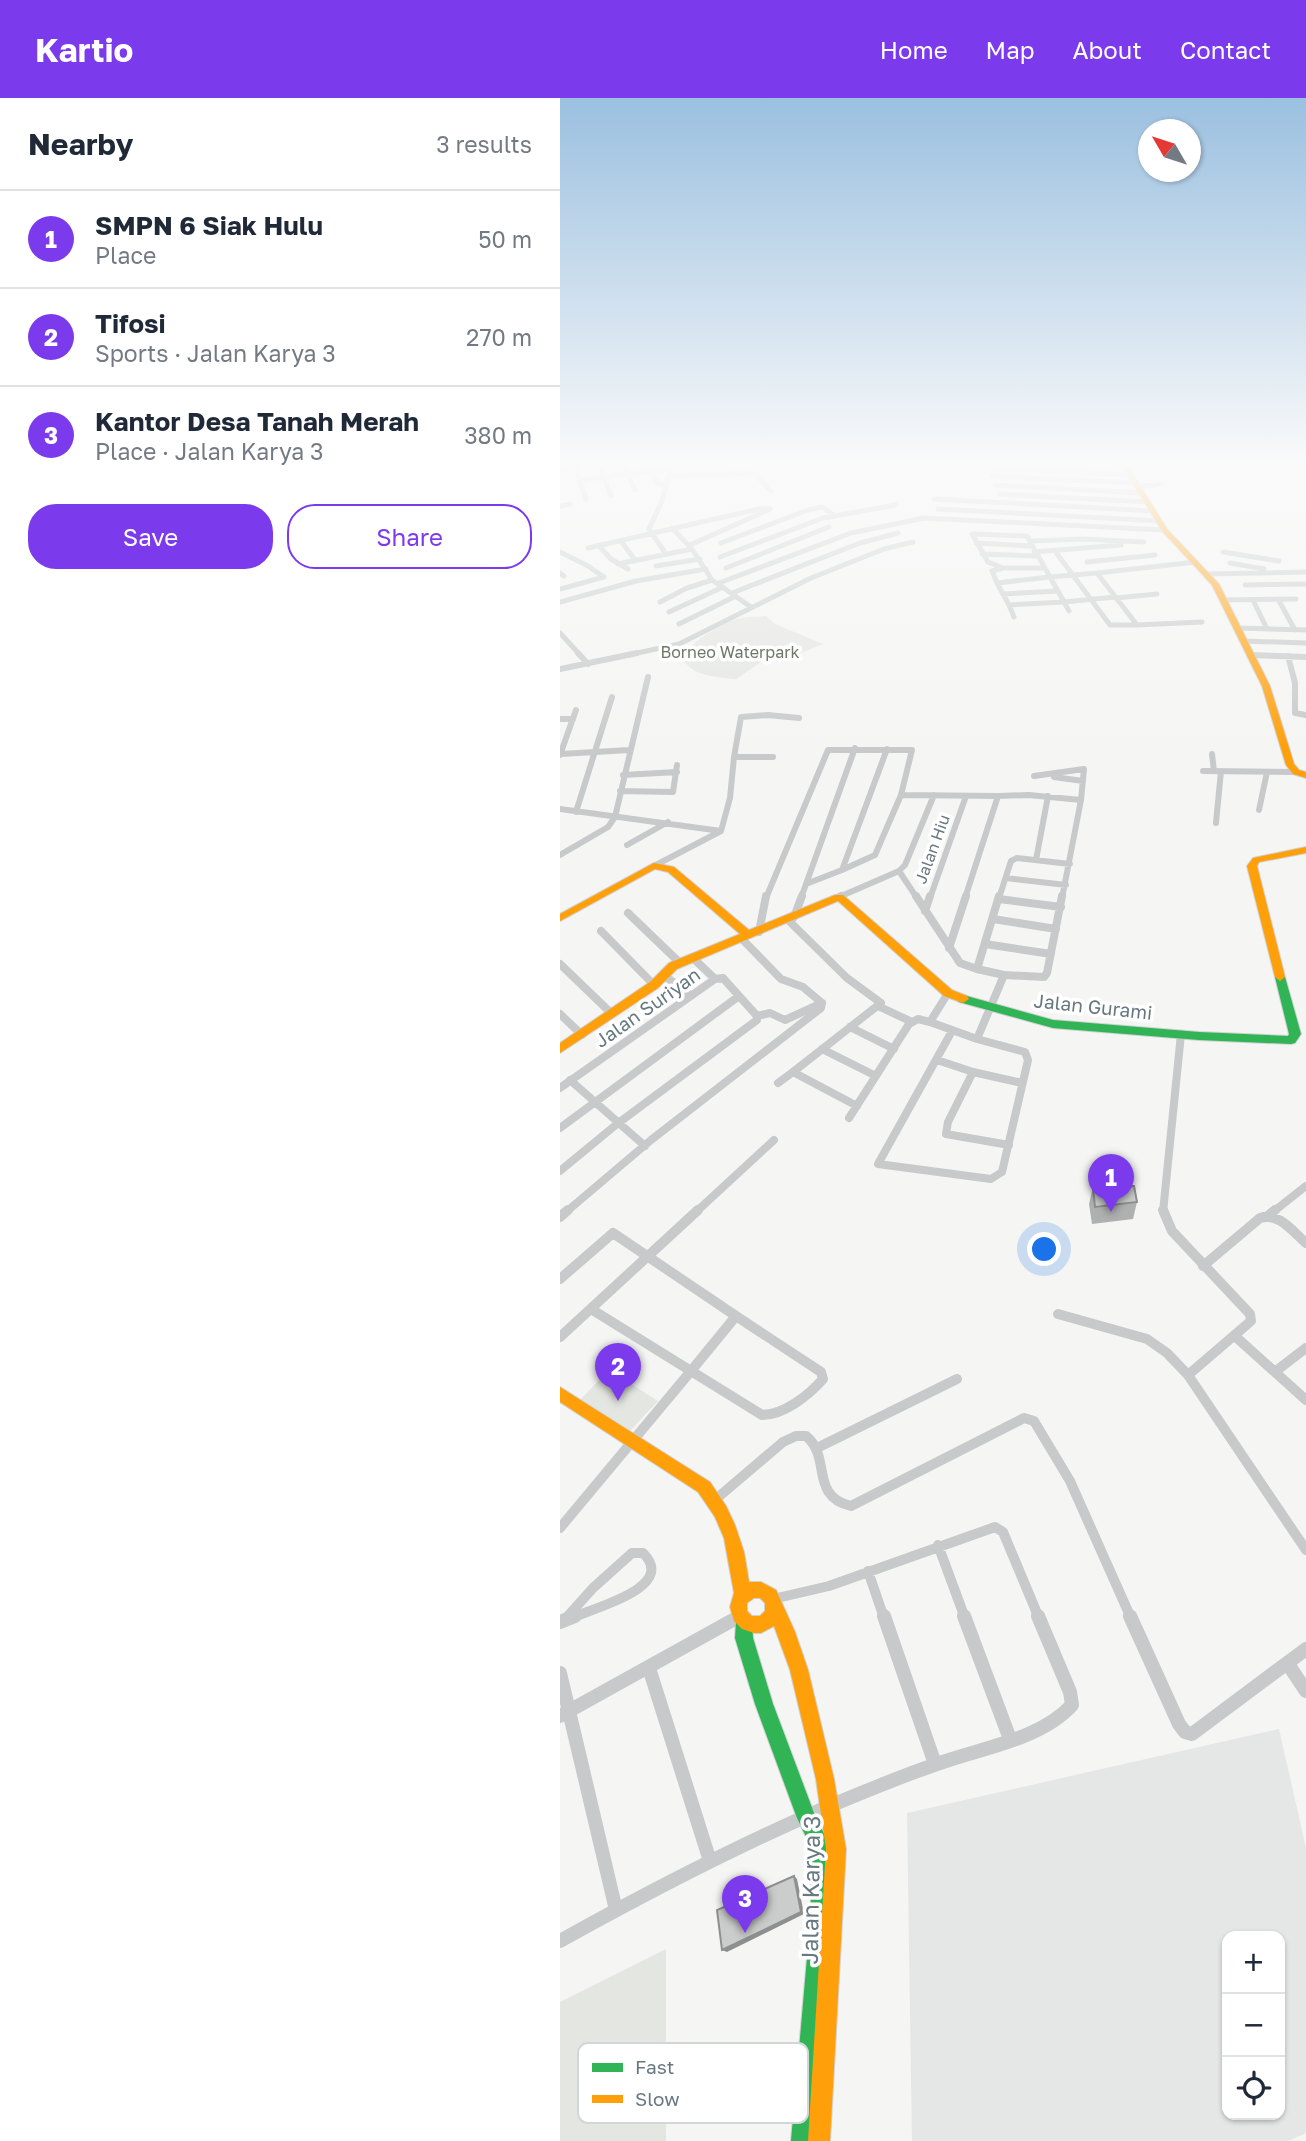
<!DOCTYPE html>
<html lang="en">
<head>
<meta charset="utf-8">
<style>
  body { margin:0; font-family:"Golos Text",sans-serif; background:#f2f2f3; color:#1f2937 }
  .controls { position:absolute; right:21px; bottom:21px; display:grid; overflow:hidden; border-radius:14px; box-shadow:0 2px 5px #0004 }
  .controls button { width:63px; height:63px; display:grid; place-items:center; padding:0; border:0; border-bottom:2px solid #e0e1e3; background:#fff; color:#1f2937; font:35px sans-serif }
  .compass { position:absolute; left:578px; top:21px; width:63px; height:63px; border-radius:50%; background:#fff; box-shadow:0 2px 5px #0004; rotate:309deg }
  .you { position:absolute; left:485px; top:1152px; width:24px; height:24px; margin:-18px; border:5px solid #fff; border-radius:50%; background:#1a73e8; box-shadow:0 0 0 10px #1a73e833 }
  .badge { display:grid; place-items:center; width:46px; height:46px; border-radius:50%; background:#7c3aed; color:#fff; font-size:23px; font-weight:700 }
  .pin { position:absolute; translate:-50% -58px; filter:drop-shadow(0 2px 4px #0008) }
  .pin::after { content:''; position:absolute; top:37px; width:24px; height:21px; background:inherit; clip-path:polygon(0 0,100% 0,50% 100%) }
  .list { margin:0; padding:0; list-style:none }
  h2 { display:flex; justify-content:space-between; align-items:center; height:91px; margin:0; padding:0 28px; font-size:30px }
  h2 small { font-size:23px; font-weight:400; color:#747a83 }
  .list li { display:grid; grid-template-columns:46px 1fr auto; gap:21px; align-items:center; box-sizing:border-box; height:98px; padding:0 28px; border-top:2px solid #e0e1e3 }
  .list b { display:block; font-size:26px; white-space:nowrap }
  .list p { margin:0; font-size:23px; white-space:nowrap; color:#747a83 }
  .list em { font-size:23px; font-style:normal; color:#747a83 }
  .actions { display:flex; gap:14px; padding:21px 28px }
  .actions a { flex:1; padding:16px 0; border:2px solid #7c3aed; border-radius:28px; text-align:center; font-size:24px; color:#7c3aed }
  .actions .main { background:#7c3aed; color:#fff }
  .icon { flex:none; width:38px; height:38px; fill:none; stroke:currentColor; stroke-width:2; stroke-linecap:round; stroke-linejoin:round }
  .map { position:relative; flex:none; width:746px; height:2043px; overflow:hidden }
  header { display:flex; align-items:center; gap:42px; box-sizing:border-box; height:98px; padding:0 35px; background:#7c3aed; color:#fff }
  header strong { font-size:33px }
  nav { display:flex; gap:38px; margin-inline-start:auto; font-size:24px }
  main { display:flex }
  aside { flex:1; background:#fff }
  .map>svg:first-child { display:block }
</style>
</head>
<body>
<header>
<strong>Kartio</strong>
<nav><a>Home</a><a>Map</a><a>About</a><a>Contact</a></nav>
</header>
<main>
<aside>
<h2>Nearby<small>3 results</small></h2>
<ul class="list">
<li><span class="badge">1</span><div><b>SMPN 6 Siak Hulu</b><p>Place</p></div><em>50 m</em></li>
<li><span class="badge">2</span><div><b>Tifosi</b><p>Sports · Jalan Karya 3</p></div><em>270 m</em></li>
<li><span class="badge">3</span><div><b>Kantor Desa Tanah Merah</b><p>Place · Jalan Karya 3</p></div><em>380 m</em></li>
</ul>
<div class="actions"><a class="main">Save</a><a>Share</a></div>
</aside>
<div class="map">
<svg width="746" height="2043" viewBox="0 0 746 2043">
  <rect width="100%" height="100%" fill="#f5f5f4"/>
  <path fill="#e5e6e6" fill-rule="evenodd" d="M719,1631L746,1750V2035L728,2043H352L347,1715ZM667,1838H720V2017H667Z"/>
  <path fill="#e4e6e1" d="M206,518L215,526L263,546L236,557L206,561L176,581C156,579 133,579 122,560C127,546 163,525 177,521C186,518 197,519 206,518Z
    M49,1272L98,1303L69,1334L18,1304Z
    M106,1851V2043H0V1904Z"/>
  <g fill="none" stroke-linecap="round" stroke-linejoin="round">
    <g stroke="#d0d1d2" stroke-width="2">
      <path id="fast" d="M720,875L725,879L741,936L735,945L731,946L639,942L493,930L399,904L397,901L403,897L493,922L639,934L728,938L729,936L715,879Z
        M184,1516L190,1518L192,1524L193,1540L213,1606L254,1715L268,1744L270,1759L271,1814L253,2043H231L251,1814L250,1759L249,1745L237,1720L195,1606L175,1540L176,1524L178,1518Z"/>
    </g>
    <g stroke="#d0d1d2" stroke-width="2">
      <path id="slow" d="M562,368H568L607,431L659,486L710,588L734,666L739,672L746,674V680L733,676L726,667L702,588L652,487L602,433Z
        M746,749V755L699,764L697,768L725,879L720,883L715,879L687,768L693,760Z
        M94,765L114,769L189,832L275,797H283L392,892L407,898L409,901L403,905L384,898L278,803L117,871L98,890L0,955V945L90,884L109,865L180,836L108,774L95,771L0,823V816Z
        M0,1289L150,1384L166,1408L175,1427L184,1454L189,1484H201L216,1492L235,1534L248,1572L274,1681L286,1751L270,2043H248L266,1751L256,1681L230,1572L214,1528L201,1535H194L182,1531L174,1523L170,1509L174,1495L164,1440L155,1419L138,1394L0,1304ZM194,1500H200L205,1505V1513L200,1518H192L187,1513V1505Z"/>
    </g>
    <path stroke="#c7c9ca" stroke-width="5" d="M39,368L51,397
      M64,368L75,392
      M15,369L26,401
      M89,369L97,385L107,387
      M429,370L572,377
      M0,372L19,368
      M110,378L195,375L211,393
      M432,378L577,385
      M20,382L110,371L102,403L89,431L106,456
      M435,387L583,395
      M579,389L602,386
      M439,396L588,404
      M374,401L594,413
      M0,408L10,406
      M378,411L600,423
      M112,430L131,450
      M61,443L75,462
      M470,443L523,441L584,444
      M161,445L248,412L262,409L275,418
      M416,445L471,448
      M39,448L51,461L68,471
      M28,450L203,410L210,411L130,447
      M495,453L550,527H577
      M0,454L30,469
      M474,454L561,447
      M663,454L719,463
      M422,456L476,458
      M160,459L263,420L336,407
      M527,464L595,457
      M636,464L537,475L577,527L642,524
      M670,465L704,471
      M58,466L132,451L152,482L191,509
      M96,468L140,461
      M166,470L269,429
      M443,470L428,464L412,436L467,438L490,479
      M0,475L4,478
      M647,476L746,474
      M490,479L504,504L449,507L437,485Z
      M490,479L537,475
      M159,485L291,435L364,420L604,432
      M437,485L432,473L443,470H483
      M685,487L746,486
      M0,491L44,479L32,471
      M172,495L300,445L338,435
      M443,496L498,493
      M556,500L597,496
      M718,501L735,532
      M663,502L736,501
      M693,502L707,531
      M0,504L76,483L146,471
      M100,504L127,490L152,482
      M449,507L454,519
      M509,513L504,504L555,499
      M109,514L163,489
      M119,526L176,498
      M676,530L746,532
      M0,535L20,557
      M684,543L746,545
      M68,557L119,546L251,480L324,451L353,444"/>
    <path stroke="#c7c9ca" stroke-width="6" d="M18,555L28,566
      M690,557L746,559
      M728,558L735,585V615L746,617
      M0,571L77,555
      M0,621H13
      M1,656L69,652
      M652,656L654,673
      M0,657L16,612
      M174,659L181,619L208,617L239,620
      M643,673L736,674
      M63,677L117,674
      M474,678L524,671L521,702
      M494,679L523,683
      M60,693L113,694L117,667
      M341,697L438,698L405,800
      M438,698L469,697L521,702L502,800
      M0,711L161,733L94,768
      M699,712L707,674
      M16,714L52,599
      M656,725L661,673
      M161,733L170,700L174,659H213
      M67,747L108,724
      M0,757L48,729L55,719L88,579
      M476,762L488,698
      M339,773L357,800
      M446,780L506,787
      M246,786L282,772L327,651
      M279,799L339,773L345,767L374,697
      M206,800L268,652H352L341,697L315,757L282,772
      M241,800L295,650
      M370,800L406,698
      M439,800L451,763L457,760L510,766"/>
    <path stroke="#c7c9ca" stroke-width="8" d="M356,798L400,865L417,871
      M279,799L281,798
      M439,801L501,809
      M365,813L370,798
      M68,815L120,865
      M234,819L242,798
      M227,821L287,880L321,905L233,974
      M433,821L496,831
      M41,833L94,887
      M199,834L206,798
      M182,841L221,881L243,889L262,905
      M425,846L491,856
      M389,850L406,798
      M133,860L155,881
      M0,866L52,916
      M444,877L484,879L487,875L502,798
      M105,878L130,897
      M388,895L370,924L417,941L444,877L417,871L439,798
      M318,908L352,924
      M0,916L22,937
      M197,918L210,915L225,922L260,906
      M290,929L334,951
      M392,933L318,1066L431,1081L442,1074L468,962L465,954L417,941
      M262,951L316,978
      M377,962L413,974L462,985
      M413,974L388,1024L386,1036L449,1047
      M10,982L85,1048
      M218,985L233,974L297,1008
      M0,990L155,881L163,880L197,918V922L57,1026L0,1073
      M289,1020L349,926L358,921L370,924
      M0,1030L179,898
      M6,1114L91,1042L261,910L262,905
      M136,1114L214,1042
      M603,1114L621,936
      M713,1114L746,1088"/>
    <path stroke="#c7c9ca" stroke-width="10" d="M603,1112L612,1133L690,1216L691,1223L628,1277L746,1452
      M709,1117L715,1112
      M0,1119L8,1112
      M643,1168L700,1120C719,1114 732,1133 746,1145
      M0,1181L53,1135L176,1218
      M31,1211L131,1273
      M498,1216L587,1241L607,1255L628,1277
      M176,1218L261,1274L263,1281C249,1297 224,1317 202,1317L131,1273Z
      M0,1239L138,1112
      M676,1239L746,1302
      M716,1273L746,1250
      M257,1350L397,1281
      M156,1401L223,1344L236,1338H246C272,1359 249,1398 291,1408L464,1320L474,1323L510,1383L571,1520
      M0,1430L131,1273
      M378,1447L405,1520
      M308,1473L324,1520
      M213,1501L269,1488L435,1429L443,1434L479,1520
      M7,1519L33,1490L72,1455H83C118,1489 34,1510 11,1520
      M177,1520L180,1518"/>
    <path stroke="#c7c9ca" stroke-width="14" d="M324,1518L375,1666
      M404,1518L450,1641
      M570,1518L619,1626L625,1634L632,1636L746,1551
      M0,1524L15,1518
      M728,1566L746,1593
      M89,1570L150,1763
      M0,1575L56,1812
      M0,1618L180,1518
      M0,1843C90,1793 182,1745 277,1705C313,1690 349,1675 386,1663C427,1649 482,1640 512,1607L510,1594L478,1518"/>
    <use href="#fast" fill="#30b455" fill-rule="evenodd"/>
    <use href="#slow" fill="#ff9f0a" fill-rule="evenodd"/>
  </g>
  <path fill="#afb0b0" d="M533,1089L577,1104L573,1121L532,1126L529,1106Z"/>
  <path fill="#8e9090" d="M234,1778L237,1781L244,1816L167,1854L162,1852Z"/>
  <path fill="#cbcdcd" stroke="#8e9090" stroke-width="2" d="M574,1088L577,1104L535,1109L533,1089Z
    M234,1778L241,1814L162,1852L157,1812Z"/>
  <linearGradient id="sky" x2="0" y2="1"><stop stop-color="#9bc0e0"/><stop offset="0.56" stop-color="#fafafa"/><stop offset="1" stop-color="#fafafa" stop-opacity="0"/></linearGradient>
  <rect width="746" height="654" fill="url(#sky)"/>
  <g text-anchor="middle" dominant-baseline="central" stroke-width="7" stroke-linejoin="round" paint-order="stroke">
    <g font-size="16" fill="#6b7966" stroke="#fff">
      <text x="170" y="554">Borneo Waterpark</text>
    </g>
    <g font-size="16" fill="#677881" stroke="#fff">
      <text transform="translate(372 751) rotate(-70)">Jalan Hiu</text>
    </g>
    <g font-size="19" fill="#677881" stroke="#fff">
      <text transform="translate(533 908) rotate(6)">Jalan Gurami</text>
      <text transform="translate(87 909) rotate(-35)">Jalan Suriyan</text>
    </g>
    <g font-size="23" fill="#677881" stroke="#fff">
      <text transform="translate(250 1792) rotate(-89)">Jalan Karya 3</text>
    </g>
  </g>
  <rect x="18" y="1945" width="230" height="80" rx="10" fill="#fff" stroke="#d1d6d9" stroke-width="2"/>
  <rect x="32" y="1965" width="31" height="9" fill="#30b455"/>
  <rect x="32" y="1997" width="31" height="8" fill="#ff9f0a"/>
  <g font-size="19" fill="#677881">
    <text x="75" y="1976">Fast</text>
    <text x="75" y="2008">Slow</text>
  </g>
</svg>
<div class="controls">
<button>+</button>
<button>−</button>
<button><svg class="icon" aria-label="locate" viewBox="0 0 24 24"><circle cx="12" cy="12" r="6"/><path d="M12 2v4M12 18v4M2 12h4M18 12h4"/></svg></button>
</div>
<svg class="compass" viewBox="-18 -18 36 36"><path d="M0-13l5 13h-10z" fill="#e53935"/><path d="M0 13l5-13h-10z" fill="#747a83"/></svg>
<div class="you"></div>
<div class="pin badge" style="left:551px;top:1114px">1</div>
<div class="pin badge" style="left:58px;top:1303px">2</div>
<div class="pin badge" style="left:185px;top:1835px">3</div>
</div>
</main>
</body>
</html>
